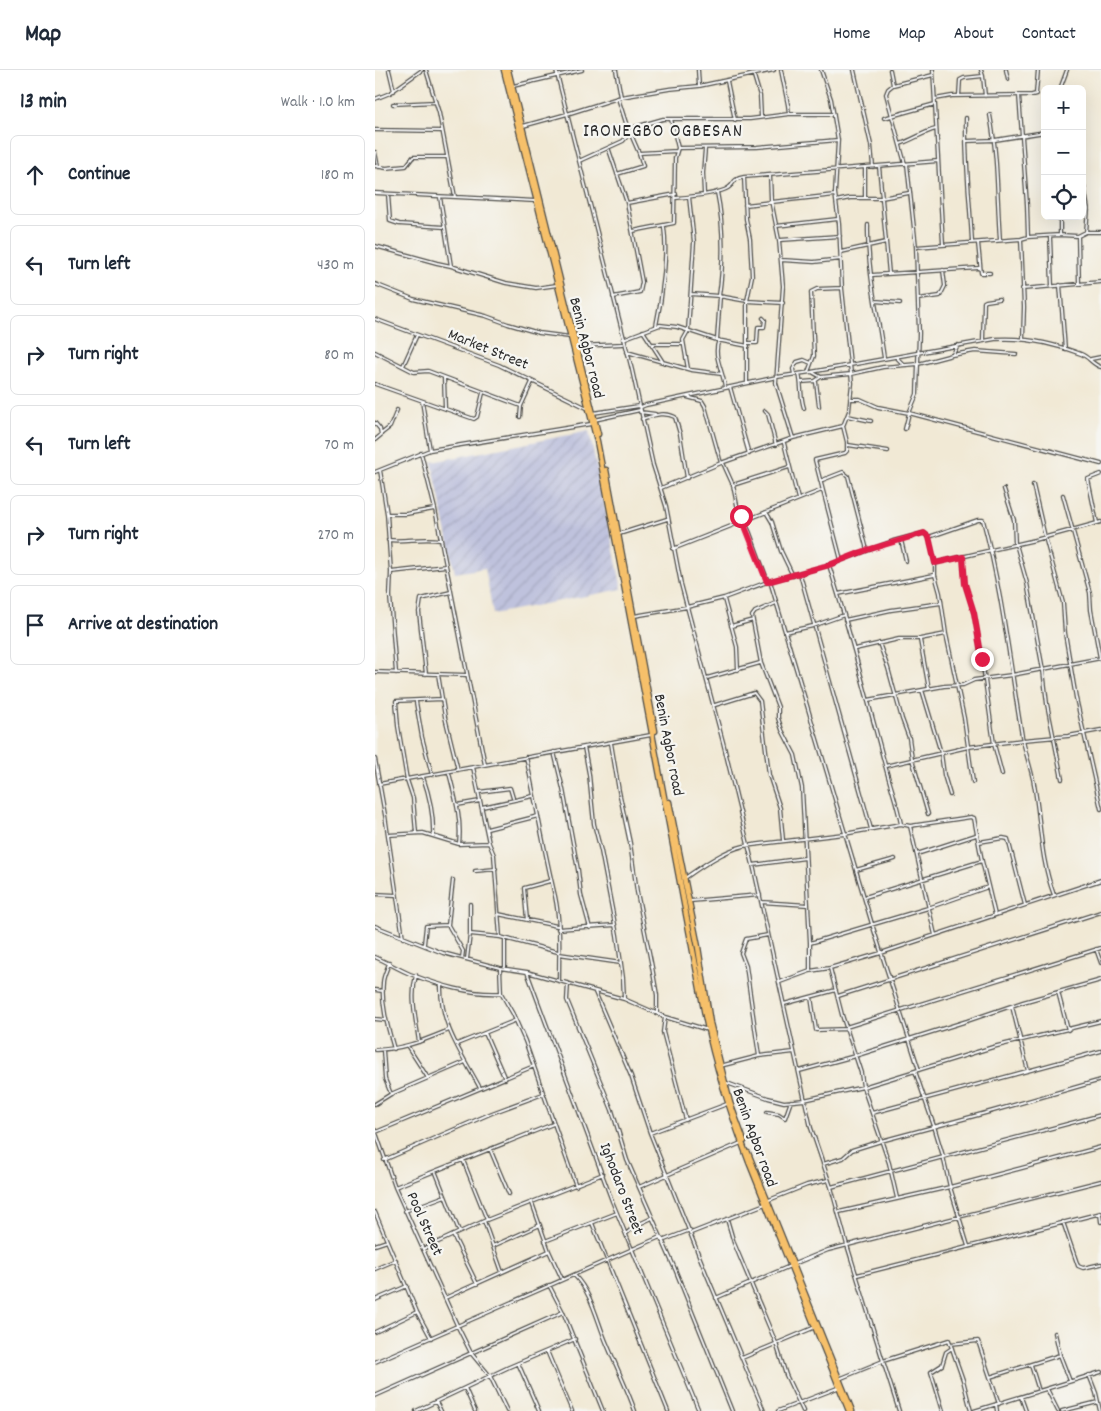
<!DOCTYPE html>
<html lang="en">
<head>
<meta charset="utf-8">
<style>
  body { margin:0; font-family:Dekko,sans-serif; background:#f2f2f3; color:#1f2937 }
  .controls { position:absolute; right:15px; top:15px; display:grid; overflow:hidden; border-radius:8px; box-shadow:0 5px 20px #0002 }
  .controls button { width:45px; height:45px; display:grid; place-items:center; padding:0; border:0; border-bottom:1px solid #e0e1e3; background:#fff; color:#1f2937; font:25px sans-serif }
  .stop { position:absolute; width:15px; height:15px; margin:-11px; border:4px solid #e11d48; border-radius:50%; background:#fff }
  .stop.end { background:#e11d48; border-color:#fff; box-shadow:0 1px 5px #0008 }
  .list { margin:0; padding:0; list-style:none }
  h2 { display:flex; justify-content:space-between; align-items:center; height:65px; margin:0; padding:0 20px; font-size:21px }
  h2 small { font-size:16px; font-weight:400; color:#747a83 }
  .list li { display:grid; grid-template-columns:32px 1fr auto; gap:15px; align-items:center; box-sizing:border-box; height:80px; margin:0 10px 10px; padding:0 10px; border:1px solid #e0e1e3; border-radius:8px }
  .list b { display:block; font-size:19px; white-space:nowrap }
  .list em { font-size:16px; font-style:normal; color:#747a83 }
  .icon { flex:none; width:28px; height:28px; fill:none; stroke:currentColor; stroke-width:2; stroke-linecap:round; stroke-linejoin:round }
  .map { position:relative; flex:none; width:726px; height:1341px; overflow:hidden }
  header { display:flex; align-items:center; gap:30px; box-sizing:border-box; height:70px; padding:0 25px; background:#fff; border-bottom:1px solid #e0e1e3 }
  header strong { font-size:24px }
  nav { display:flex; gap:28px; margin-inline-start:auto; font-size:18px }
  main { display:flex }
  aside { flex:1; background:#fff }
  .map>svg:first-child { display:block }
</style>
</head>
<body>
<header>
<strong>Map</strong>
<nav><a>Home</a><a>Map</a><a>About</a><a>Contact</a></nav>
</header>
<main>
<aside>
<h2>13 min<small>Walk · 1.0 km</small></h2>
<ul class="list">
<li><svg class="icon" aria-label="ahead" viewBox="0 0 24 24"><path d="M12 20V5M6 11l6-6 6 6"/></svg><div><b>Continue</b></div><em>180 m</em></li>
<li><svg class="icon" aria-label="left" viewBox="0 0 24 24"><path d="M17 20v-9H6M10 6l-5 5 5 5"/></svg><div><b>Turn left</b></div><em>430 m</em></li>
<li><svg class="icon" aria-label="right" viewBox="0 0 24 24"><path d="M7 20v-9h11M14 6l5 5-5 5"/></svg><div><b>Turn right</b></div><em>80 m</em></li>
<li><svg class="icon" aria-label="left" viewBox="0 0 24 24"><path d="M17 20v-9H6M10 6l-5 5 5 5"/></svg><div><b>Turn left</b></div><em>70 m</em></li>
<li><svg class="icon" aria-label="right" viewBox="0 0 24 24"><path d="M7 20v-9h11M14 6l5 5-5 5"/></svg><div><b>Turn right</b></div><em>270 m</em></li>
<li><svg class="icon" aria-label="arrive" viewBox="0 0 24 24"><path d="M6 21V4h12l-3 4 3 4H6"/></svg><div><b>Arrive at destination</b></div></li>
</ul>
</aside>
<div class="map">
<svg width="726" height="1341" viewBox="0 0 726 1341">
  <defs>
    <pattern id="industrial-furrows" width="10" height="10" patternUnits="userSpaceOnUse" patternTransform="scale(1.25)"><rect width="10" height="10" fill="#bfc2dd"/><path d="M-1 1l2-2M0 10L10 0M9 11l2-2" fill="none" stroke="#a4a7be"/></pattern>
  </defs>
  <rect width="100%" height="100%" fill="#f6f6f2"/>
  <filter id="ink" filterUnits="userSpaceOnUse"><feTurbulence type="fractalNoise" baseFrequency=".02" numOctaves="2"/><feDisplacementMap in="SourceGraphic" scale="10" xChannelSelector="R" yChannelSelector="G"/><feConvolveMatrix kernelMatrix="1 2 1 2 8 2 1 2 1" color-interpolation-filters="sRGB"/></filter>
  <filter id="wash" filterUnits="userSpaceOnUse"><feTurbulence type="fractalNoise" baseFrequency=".0096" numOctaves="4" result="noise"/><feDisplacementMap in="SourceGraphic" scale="20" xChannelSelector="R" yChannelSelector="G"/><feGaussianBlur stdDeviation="1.12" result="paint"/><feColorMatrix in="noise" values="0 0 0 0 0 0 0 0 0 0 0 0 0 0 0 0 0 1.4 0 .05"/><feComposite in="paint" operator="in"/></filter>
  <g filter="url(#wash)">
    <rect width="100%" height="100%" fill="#f1e9d5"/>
    <path fill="url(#industrial-furrows)" d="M214,361L247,519L118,544L110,498L80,503L57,392Z"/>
  </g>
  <g filter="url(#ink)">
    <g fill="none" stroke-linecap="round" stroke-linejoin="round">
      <g stroke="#494844" stroke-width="4.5">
        <path id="minor" d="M14,0L19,21
          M51,0L64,43L80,127
          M181,0L257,300L278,395L291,436L306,514L348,672L378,795L436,1058L456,1117L472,1175L508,1291L574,1270L588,1310L596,1341
          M241,0L246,27
          M323,0L324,16
          M406,0L413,35L414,44
          M446,0L456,29L463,70L460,123L464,154L467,218L477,313L474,341L468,356L472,372V381L470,383L440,390L466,490
          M479,0L496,75L498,97
          M515,0L518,15L513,19L511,24L530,94
          M558,0L568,174
          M606,0L608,6
          M631,0L633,9
          M379,6L385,26L386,47
          M352,11L360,50
          M518,15L558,5
          M138,16L207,0
          M685,19L692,0
          M644,25L652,135L653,167
          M584,26L585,10L589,8L608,6L610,26
          M0,29L15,23L47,0
          M560,29L577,26L657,25L661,24L663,0
          M18,34L60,32
          M615,45C623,87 622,128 625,170
          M509,48L560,34
          M591,48C590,90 595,131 597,172
          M148,56L192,44L246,27L294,19L324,16L399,0
          M0,60L67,61
          M591,71L620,70L670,62
          M525,74C538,70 548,62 561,59
          M303,78L382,77L463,70
          M234,80L252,133L267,212L265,222L238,227
          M0,82L3,97
          M264,83L302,81
          M204,91L248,71L260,57L288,49H375L414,44H459
          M532,94L541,177L544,263L542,324L534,343L726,394
          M0,96L11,98L31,96L38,87H72
          M504,96L514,204
          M242,104L268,96L264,83L251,53L243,28
          M395,105L396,130L404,170L408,216L401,313L418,368
          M369,107L371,149L375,169L377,206L372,231V313
          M342,122C349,156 349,191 344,226
          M0,123L160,131
          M13,124L15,151L24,154L69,157
          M329,124L328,103L330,79
          M65,127L76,196
          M490,127V98
          M301,128C312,127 344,124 353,118C362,112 355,110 369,107L563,91
          M461,131L475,128H506L534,123
          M252,133L301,124
          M370,135L460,125
          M685,146V165
          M493,155C492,200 503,244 509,288
          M401,156L463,149
          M258,161L299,153L300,88L303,78L296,49
          M711,162H726
          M703,166L704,214
          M675,167L677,216
          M646,169L649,237L648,269
          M405,170L465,166
          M603,173L606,203H615
          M0,176L62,193L76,196L131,213L161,218L182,215
          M541,177L646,169L653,167L685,165L703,166L711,162L713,139L707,106
          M466,182L511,172
          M406,190L439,192L466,189
          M497,205L604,198
          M0,214L38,229L111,246L133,254L164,263L195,267
          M685,215L690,279
          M647,219L726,212
          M316,224L344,226L372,231L408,233
          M543,229L565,226L570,216L568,200
          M500,231L525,233
          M0,249L124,295L212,338
          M281,256C287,228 293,185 289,157
          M268,261L288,292
          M248,269L285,255L302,257L342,270L373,276
          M342,270L345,226
          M344,270C337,286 349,302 350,318
          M608,270L609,232L611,231L624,229
          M372,273H382L383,257H389L390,250L388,248
          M278,274H308
          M203,276L248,274
          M0,282L39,302L53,301L146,336
          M252,282L316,300L347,304
          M578,284L583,275
          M522,288L529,295
          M716,289L726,287
          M28,296L42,265
          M313,299L308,270L313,261L319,172L314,127
          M433,302L439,286L436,222L442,219L467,218
          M437,302L446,307
          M419,304L418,299L422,292L429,290L436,293
          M424,304C427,315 425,327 429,338
          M69,308L70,338
          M427,312L440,311L446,307L476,304L508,297L543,294L577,285L600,281L641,284
          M441,312L444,336
          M0,314L99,349L102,347L108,323
          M355,317L374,384
          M312,327L327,331L330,336L346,393
          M475,329H485L503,337L534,343L530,359
          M47,331L55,380
          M390,341L393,344L401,375
          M265,342L280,344
          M218,343L264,336
          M472,346L496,351
          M145,347L146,336L157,312
          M267,349C277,346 289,341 300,347L305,364L312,408
          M219,350L265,340L266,337L271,335L402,307L436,302L620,269C649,267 680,274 706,284C714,287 718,295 726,297
          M0,353L5,359L6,365L0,370
          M6,364L15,357L22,340
          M409,373L423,429
          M473,375L513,381
          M46,383L60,439L110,695
          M348,393L358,415L362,435L375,463L393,512
          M5,400L12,444L16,502L15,526L21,603
          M0,402L55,380L216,354
          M445,411L468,402L473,406L492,480
          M358,415L414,397
          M658,415L670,467L688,533L690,563L701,628L726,739
          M286,418L346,393L418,368L468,356
          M629,419L639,450L640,475
          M688,425L715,523L716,540L725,588
          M391,442L397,452L406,481L418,506
          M12,444H31L59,439
          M722,453L713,409L726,404
          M244,464L292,449
          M554,467L603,450H608C627,521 635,594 647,666C650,682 656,698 659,714C666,752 665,788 679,825
          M13,470C30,472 47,467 65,470
          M526,470L531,491
          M641,474L652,513L668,600L672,634L687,709
          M298,479L447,420
          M588,487L590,514L599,543L607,589L619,674L627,704
          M560,493L660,470L726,452
          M454,495C475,561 492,628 510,695C515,715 522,733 526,754
          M16,502L71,496
          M425,504L496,759
          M395,511L497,854L544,1000
          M463,524L559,505
          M349,529L362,577L363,600
          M401,533L380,542L377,546L386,593L403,637V648L407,660L420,685L427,718L435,873V901
          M259,546L312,537L349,528L395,511L454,495L518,471L549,463L554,467L560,493V505L565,523L571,564L589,648L598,712
          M470,550L516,540L566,533
          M356,556L378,550
          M410,562L438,556L469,545
          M545,570L554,619
          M504,573L513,598L527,649L534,668L537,689L553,744
          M480,579L524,569H545L571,564
          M0,602L91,605
          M51,604L44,542L46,529L76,522
          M63,604L70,647L83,700
          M332,608L385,593
          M547,620L566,683L569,705L575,725
          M493,630L569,616L588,615L599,610L637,605L726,588
          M41,632L47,667L57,705
          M340,635L379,623L385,631L394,705L405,738L408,770
          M236,673L244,721L255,773L262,822L277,897L282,925V943
          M209,677L214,704L219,754L226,781L242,865L248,908L249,929
          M179,682L188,719L203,800L206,825L215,858
          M151,687C161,733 169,780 180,826C186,854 184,884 184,911
          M0,689L10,745L28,868
          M510,696L593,677L648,670L693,666L726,660
          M98,697L114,773L119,785L125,867L183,882
          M74,703C80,727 87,749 84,774
          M48,707C55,727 59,745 58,766
          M4,714L276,665
          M104,722L135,718L138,728
          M82,735L105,731
          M107,737L158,726
          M535,756L560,865
          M112,759L163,746
          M41,763L38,728L32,710L23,656L21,631L67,629
          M13,765L48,763L84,774L114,773
          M604,772L628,768L633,769L650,835
          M542,784L601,765
          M378,795L430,788
          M481,800L520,789
          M100,801L121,799
          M310,808C327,796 348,781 369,776L469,764L526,754L535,756L596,747L599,748L607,791L620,845
          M78,810L73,855L88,881L87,888
          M0,824L21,825
          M490,827L607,791
          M315,831L385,825
          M386,832L433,835
          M123,844L182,856
          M152,850L149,818L175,811
          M0,856L68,883L125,898L152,902L249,929L290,947L333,960
          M183,859L240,855
          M95,864L125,867
          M435,873L553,838L613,817
          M49,874L51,856L73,855
          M721,879L726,893
          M184,884L246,893
          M0,887C12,892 23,899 35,904C64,915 95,925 126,923
          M92,889L95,864V834
          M14,893C12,900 8,906 8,913C6,935 13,958 19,979
          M130,897V870
          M125,898L126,923L138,944L150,971L201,1116
          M455,898L467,945L486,1003L488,1017L514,1093L522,1128
          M152,902L237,1131L324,1341
          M41,905C35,927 41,950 44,972
          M405,912L435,901L455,898L506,883L726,810
          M193,913L192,930L237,1040L252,1090L300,1199L357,1341
          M66,915C65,955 87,984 105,1018
          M0,920L8,921
          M220,922L256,1006L275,1063L331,1203L389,1341
          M683,922L693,960
          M463,926L726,842
          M436,927L441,960L472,959
          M409,934L461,920
          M637,936L653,1001
          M290,947L288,962L311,1050
          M0,949L10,950
          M471,957L726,878
          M110,963L130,1009
          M82,974L139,951
          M33,977L53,1008
          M0,980C29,979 47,971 74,960
          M8,980L10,1009L16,1024
          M384,986L371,896L366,883L371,869L393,865
          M345,996L384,986L419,982
          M424,1001L480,986L592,951L648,932L726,910
          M540,1001L559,1056L568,1086L575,1117L593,1176
          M352,1013L393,1028L409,1032L429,1030L488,1017L618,977L726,951
          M0,1034L16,1024L90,992
          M392,1042L404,1044L410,1048L416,1031
          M497,1043L726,981
          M0,1060L20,1117L82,1255L96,1283L115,1306L132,1341
          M1,1062L159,996
          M275,1063L352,1034
          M115,1079L134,1124
          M9,1090L117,1043L168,1024
          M88,1090L112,1150
          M448,1094L468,1088L477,1080L506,1071L618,1041L726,1010
          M61,1103L84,1161
          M20,1117L178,1054
          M264,1117L366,1073
          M456,1117L726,1045
          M394,1130L432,1115L453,1110
          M157,1133L174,1181L187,1209
          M30,1141L70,1126
          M0,1142L42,1242L56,1268
          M464,1142L575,1117L726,1077
          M725,1143L726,1152
          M352,1149L359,1173L401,1273L411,1305L428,1341
          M109,1151L127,1202
          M688,1152L703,1196L708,1198L726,1194
          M217,1153L293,1341
          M252,1163L260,1156L277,1148
          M316,1163L390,1134
          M78,1165L102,1214
          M170,1171L242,1143
          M287,1171L315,1160
          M0,1175L12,1171
          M118,1176L165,1155
          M48,1179L109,1151L228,1104
          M419,1194L453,1180L726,1111
          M0,1199L21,1190
          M199,1205C217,1223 222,1251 232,1274C241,1296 252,1318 260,1341
          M482,1205L726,1143
          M174,1215L188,1242L228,1341
          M70,1228L174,1181
          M341,1228L415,1196
          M0,1230L32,1216
          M0,1262L42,1242
          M680,1263L685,1285L695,1311
          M575,1274L603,1271L624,1334
          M172,1281L197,1341
          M367,1288L438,1258
          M0,1292L285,1167
          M143,1293L164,1341
          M656,1295L664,1321
          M714,1305L721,1323L725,1341
          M615,1307L685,1285
          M464,1309L508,1291L524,1341
          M90,1318L100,1341
          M672,1319L683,1341
          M0,1326L188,1242
          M646,1327L651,1341
          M61,1332L66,1341
          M621,1334L622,1341
          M41,1341L134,1297L200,1269
          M403,1341L465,1317
          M568,1341L556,1302L567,1295L571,1282L577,1278
          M599,1341L726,1302
          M687,1341L723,1332"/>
      </g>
      <g stroke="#494844" stroke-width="7">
        <path id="trunk" d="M129,0L222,371L330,945C340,996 356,1043 374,1092L474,1341
          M133,0L223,364
          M231,400L280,661
          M294,732L323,877L335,953L355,1033L369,1071
          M373,1083L477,1341"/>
      </g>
      <use href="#minor" stroke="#fff" stroke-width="2"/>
      <use href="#trunk" stroke="#f6c06b" stroke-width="4.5"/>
    </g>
  </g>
  <g fill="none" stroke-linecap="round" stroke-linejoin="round" filter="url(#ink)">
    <path stroke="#e11d48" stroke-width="6" d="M366,446L392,512L454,495L492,480L549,463L554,467L560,493L588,487L590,514L599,543L607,589"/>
  </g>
  <g text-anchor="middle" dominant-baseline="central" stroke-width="4.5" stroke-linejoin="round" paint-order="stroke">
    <g font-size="16" fill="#2b2b2b" stroke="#f6f6f2">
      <text transform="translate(211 278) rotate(76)">Benin Agbor road</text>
      <text transform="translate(113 280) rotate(22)">Market Street</text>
      <text transform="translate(293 675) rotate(79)">Benin Agbor road</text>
      <text transform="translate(379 1068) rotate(70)">Benin Agbor road</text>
      <text transform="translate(246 1119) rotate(69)">Ighodaro Street</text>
      <text transform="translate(49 1154) rotate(66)">Pool Street</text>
    </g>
    <g font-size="19" letter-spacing="1" fill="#2b2b2b" stroke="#f6f6f2">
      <text x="288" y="62">IRONEGBO OGBESAN</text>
    </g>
  </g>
</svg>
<div class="controls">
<button>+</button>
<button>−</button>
<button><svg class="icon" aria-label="locate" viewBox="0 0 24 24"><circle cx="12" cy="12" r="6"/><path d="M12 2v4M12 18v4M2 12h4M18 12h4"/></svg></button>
</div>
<div class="stop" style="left:366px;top:446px"></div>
<div class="stop end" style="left:607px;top:589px"></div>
</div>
</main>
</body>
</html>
